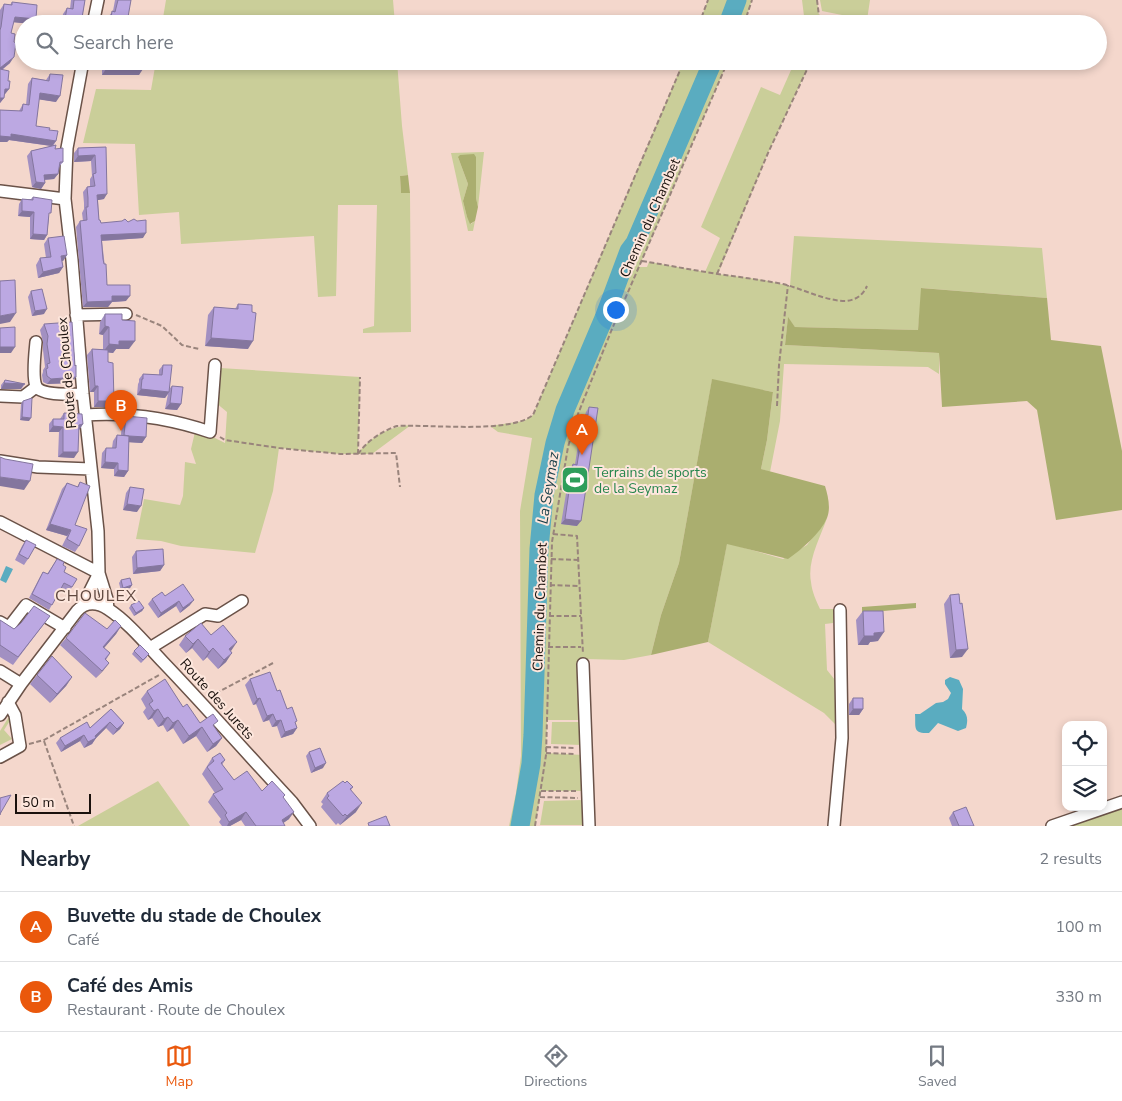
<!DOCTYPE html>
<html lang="en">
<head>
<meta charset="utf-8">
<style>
  body { margin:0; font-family:"Nunito Sans",sans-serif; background:#f6f6f7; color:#1f2937 }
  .controls { position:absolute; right:15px; bottom:15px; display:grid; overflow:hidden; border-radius:10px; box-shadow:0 2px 8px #0003 }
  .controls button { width:45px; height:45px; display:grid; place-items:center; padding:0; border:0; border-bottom:1px solid #e0e1e3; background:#fff; color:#1f2937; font:25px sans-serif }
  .scale { position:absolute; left:15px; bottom:12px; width:76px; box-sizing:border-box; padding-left:5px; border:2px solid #1a110d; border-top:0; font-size:14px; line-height:18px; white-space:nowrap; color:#1a110d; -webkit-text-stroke:4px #fde6dc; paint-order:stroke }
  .you { position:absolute; left:615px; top:309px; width:18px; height:18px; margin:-12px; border:4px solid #fff; border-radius:50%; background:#1a73e8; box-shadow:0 0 0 8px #1a73e833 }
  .badge { display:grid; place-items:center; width:32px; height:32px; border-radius:50%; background:#ea580c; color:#fff; font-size:16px; font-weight:700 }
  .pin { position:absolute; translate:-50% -41px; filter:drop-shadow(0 1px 2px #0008) }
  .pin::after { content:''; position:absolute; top:26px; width:18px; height:15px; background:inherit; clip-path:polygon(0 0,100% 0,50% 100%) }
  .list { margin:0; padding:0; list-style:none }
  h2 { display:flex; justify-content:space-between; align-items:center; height:65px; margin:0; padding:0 20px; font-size:21px }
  h2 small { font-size:16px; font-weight:400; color:#747a83 }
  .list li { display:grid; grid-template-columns:32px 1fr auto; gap:15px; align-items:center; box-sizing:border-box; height:70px; padding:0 20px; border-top:1px solid #e0e1e3 }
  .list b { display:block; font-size:19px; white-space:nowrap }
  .list p { margin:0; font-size:16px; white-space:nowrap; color:#747a83 }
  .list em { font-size:16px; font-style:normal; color:#747a83 }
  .icon { flex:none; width:28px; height:28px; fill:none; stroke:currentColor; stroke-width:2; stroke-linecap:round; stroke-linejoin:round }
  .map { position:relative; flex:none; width:1122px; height:826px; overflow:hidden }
  .search { position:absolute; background:#fff; box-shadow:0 2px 8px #0003; left:15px; right:15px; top:15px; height:55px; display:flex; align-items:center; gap:12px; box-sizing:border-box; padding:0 18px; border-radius:28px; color:#747a83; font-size:19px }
  .sheet { height:205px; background:#fff }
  nav { display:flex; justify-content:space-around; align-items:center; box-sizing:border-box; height:70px; border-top:1px solid #e0e1e3; background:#fff; font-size:14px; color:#747a83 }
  nav a { display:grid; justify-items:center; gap:2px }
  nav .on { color:#ea580c }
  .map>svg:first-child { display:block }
</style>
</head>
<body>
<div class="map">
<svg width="1122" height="826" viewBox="0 0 1122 826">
  <rect width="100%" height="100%" fill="#f4d7cc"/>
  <path fill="#cace99" d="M166,0H393L395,24H162Z
    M708,0H752L744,24H492V22L701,18Z
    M802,0H817L820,24H805Z
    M820,0H870L867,20L822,11Z
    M156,61H397L402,126L408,175L400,176L401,193H410L411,332L363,333V329L374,326L377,205H338L336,296L318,297L314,236L181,244L179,212L139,215L135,144L83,143L96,89L151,90Z
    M652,61H728L639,267H647L649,262L705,272L720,238L701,227L761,87L780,95L795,61H811L768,153L718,274L764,280L790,286L794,236L1042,248L1047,298L922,288L918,330L795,327L788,318L785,345L939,353V374L928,367L784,364L780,421L770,472L761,469L767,440L773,392L712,380L679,563L661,615L651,655L624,660L586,659L588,720H547L546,753L583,755L584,791H541L535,826H509L516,793L521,756L520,511L532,438L498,432L490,426L524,421L533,415L683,62Z
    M484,152L478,207L476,198V175L458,157L468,184L463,201L467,217L471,224L475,221L473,231H468L451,153Z
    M220,368L360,377L358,453C373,435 389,427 411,425L372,454H340L279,448L273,491L255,553L181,546L161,541L136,539L144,499L180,505L183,496L185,462L196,464L191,449L195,432L205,433L225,443L227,412L215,402Z
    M827,518C820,538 807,561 811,582C812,592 816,600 820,609H834L833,623L825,624L827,670L835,680V724L824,713L708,642L727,543L783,559L807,545Z
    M10,715L11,719L4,730L12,739L0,745V731Z
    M552,722H580L582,745L551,744Z
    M158,781L190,826H78Z
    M583,800L584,825H540L544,801Z
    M1122,809V826H1069Z"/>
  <path fill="#aaae6f" d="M474,154L476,157V198L478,207L475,221L470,224L467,217L463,201L468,184L458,157L460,155Z
    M408,175L410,193H401L400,176Z
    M921,288L1047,298L1051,340L1101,346L1122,451V510L1056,520L1037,410L1027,401L942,407L939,353L785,345L788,317L795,327L918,330Z
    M712,379L773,392L767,440L761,469L825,486C828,496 831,508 827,518C820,534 802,549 788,559L727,544L708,642L651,655L661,615L679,563Z
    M916,603V608L862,613V607Z"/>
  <path fill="#5aacc0" d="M6,566L13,569L6,583L0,580Z
    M950,677L959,680L963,689L962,709C968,715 968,720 966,728L958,731L938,723L929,733C912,734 916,727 915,714H920L936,703L943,702L948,699L951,693L945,684V680Z"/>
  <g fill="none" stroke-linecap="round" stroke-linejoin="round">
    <path stroke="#5aacc0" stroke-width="19" d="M728,24L737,0
      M520,826L531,764L533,735L539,549L544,495L555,443L565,410L604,318L629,251L635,243L713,61"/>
    <g stroke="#6a5248" stroke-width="14">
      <path id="minor" d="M93,24L98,0
        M83,61L67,148L65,199L72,260L83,394L98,531L99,573L107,599L108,609
        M0,191L65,199
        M76,315L126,314
        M36,342C35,353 32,377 36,386C40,396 74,394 83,394
        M0,396L23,397L36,387
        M85,415C128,412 169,418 210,432L215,365
        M0,461L38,467L91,469
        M0,522L99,573
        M83,605L99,573
        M0,622L9,627L26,605L65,628
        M150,648L205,614L218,616L242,601
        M583,664L589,826
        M0,671L21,684
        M0,715L21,684L77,611C86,601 97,602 108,609C128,622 146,644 163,662C207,708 249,756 292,802L310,826
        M0,757L20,746L15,715L8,702
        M834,826L842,738L840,610
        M1052,826L1122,802"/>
    </g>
    <path stroke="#99847c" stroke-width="2" stroke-dasharray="5 2.5" stroke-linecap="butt" d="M817,0L820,24
      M699,24L708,0
      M744,24L752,0
      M642,261C667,265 692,270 718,274C740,277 761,280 783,284C803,289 825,301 846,301C856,300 863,295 867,286
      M717,274L768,153L811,61
      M136,315L162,326L182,345L199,349
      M777,406L779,365L788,285
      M220,437L225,440L279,448L340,454L396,453L400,487
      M358,454C367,441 382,431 397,426C429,424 510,434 533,415L684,61
      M358,454L360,377
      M553,534L577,536L583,654
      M551,559L578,560
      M550,585L579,586
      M549,616H581
      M548,647H581
      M209,697L273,663
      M44,741L74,826
      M29,744L44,740L159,675
      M546,747L576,748
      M546,753L576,754
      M541,791H576
      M540,797L578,798
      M535,826L546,755L552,542L568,447L576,419L612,329L728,61"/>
    <use href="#minor" stroke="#fff" stroke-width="11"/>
  </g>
  <path fill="#a290c2" d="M71,0H85L81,24H61L63,14L67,8L70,9Z
    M115,0H131L125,22L119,21L117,24H107L108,17L113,11Z
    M12,2L32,24L13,22L11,33L10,63L2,70L8,81L9,89L5,94H4V98L0,103V10L4,4L10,5Z
    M105,61H143L139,75H102V65Z
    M50,74L56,102L39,99L36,126L49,130L56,141L53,146L63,162L59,167L58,174L54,179L45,180V183L41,189L32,187L27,156L31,151L51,146L9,140L7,142H0V110L19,111L23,104L26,105L28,84L32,78L46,80Z
    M106,147L104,199L98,200L99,220L101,223L143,238L102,241L107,285L126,301L112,302L108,307H83L76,227L80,221H83L82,213L84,209V203L83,192L87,187L90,186V179L92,176L91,161L74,162V153L78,148Z
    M33,197L49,217L47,235L44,240L30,239V217L18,216L19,204L22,199H31Z
    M48,238L67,255L63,261H62L63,267L59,273L38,278L36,265L40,258H46L44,244Z
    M31,291L44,314L32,316L28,297Z
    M238,304L248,349L205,346L208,315L214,307L235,309Z
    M105,314L122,320L129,349H116L113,353L108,352V362L114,401L110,407H94V392H90L87,355L92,349H103V335L99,334L100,322Z
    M44,324L72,383L47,384L43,382L42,375L43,372V370L45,367L43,350V342L40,330Z
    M163,365L169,389L172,386L181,404L177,410L165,409L168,394L165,398L137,395L138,384L139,382V379L143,374L159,375V370Z
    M5,380L25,384L21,389H1V385Z
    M23,401L29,421L20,420L21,404Z
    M589,407L577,526L561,524L570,469L573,464H575L582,420L585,415L586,412Z
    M64,413L83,424L79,430L74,458L58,457L59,432H49V424L53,419H60Z
    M126,416L146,437L142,443L129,442L128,471L124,477L114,476V469L101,468L102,453L106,448H112L113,441L117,435H121L122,422Z
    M80,482L75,525L79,546L75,552L62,546L67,536L46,530L62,489L67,483L77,487Z
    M130,487L137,512L123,510L126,493Z
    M26,540L28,559L24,565L15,560L22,546Z
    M136,551L164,565L160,571L133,574L132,557Z
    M57,559L63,565L64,572L72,587L69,592L61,588L49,610L29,598L40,577L43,572L47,574Z
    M121,580L132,585L130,588L121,591L119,583Z
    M950,595L962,657L950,658L944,604Z
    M165,596L190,605L180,613L176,606L158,618L148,604L152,599Z
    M131,605L144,608L142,611L134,616L129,608Z
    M863,611L878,641L870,642L868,645H858L856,620Z
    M50,616L13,665L0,657V620L14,629Z
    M121,626L116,634L104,648L110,653L106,660L109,663L96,678L60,645L66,638Z
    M211,635L231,651L226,662L218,669L207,657L203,661L192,648L186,653L179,645L185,636Z
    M134,651L147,657L141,663L132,654Z
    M37,675L72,677L66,686L50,703L30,684Z
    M250,679L277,691L295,724L297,728L293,734L281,738L277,726L272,727L269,720L263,722L256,704L253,705L245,685Z
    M147,691L183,707L200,723L214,727L222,738L216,746L207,752L196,736L183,744L173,728L167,732L163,725L158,727L152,718L148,720L143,712L146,708L141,699Z
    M853,698L863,709L859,715H849V704Z
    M111,709L124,723L120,729L113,735L106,728L96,738L92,744L84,748L80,741L61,752L56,743L60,738L90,728Z
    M309,752L323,768L311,773L306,756Z
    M212,758L225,760L222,765L234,780L262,791L285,795L283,797L289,819L283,823L285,826H245L241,820L230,826H222L219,822L221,819L208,802L213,794L215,793L202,774Z
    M345,783L353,787L351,790L356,812L340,825L338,823L336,825L321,807L323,804L321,802L327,793Z
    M953,812L974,826H952L949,818Z"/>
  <path fill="#84769e" d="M120,16L128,17L125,22L119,21L117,24H108L111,19Z
    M15,17L36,19L32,24L11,22Z
    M14,57L10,63L0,71V68Z
    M46,61H65L62,65Z
    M106,69H143L139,75H102Z
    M5,89H9L5,94L1,95Z
    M40,93L60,96L56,102L36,99Z
    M0,98H4L0,103Z
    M11,134L56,141L52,146L9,140L7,142H0V136Z
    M95,155L91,161L74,162L78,156Z
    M58,174L54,179L40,180L44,175Z
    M36,182L45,183L41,189L32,187Z
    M107,194L104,199L93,201L97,195Z
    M22,211L34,212L30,217L18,216Z
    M146,233L143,238L97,241L101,235Z
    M33,234L47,235L44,240L30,239Z
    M67,255L63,261L57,262L61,256Z
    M63,267L59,273L38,278L43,272Z
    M112,296H130L126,301L112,302L108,307H83L87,302Z
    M47,309L44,314L32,316L35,311Z
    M16,313L10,322L0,324V316Z
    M105,326L109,327L103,335L99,334Z
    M211,338L253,341L248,349L205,346Z
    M119,341H135L129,349H116L113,353L103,352L109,344Z
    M0,347H15L11,353H0Z
    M76,377L72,383L47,384L51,379Z
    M4,383L24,384L21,389H1Z
    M95,386H98L94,392H90Z
    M141,389L169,392L165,398L137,395Z
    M98,401H114L110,407H94Z
    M170,403L181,404L177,410L165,409Z
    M22,417L31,418L29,421L20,420Z
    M83,424L79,430L75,431L79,425Z
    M53,426L63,427L59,432H49Z
    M129,436L146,437L142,443L125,442Z
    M63,452H78L74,458L58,457Z
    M105,462L118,463L114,469L101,468Z
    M118,470L128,471L124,477L114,476Z
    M0,477L30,481L24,490L0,486Z
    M127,504L141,506L137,512L123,510Z
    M565,519L581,521L577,526L561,524Z
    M50,524L71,530L67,536L46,530Z
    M164,565L160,571L133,574L137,568Z
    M132,585L130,588L121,591L123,588Z
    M194,600L190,605L180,613L183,608Z
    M179,601L176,606L158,618L161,613Z
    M144,608L142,611L134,616L136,613Z
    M121,626L116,634L98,655L103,647Z
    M884,632L878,641L870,642L868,645H858L864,636L874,633Z
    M198,639L192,648L186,653L193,644Z
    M237,642L231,651L229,649Z
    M213,648L207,657L203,661L209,652Z
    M968,649L962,657L950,658L956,650Z
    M232,653L226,662L218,669L224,660Z
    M109,663L103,671L96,678L102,671Z
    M72,677L66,686L50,703L57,694Z
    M260,698L256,704L253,705L257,699Z
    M158,709L152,718L148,720L154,711Z
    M853,709H863L859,715H849Z
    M273,714L269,720L263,722L267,716Z
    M168,717L163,725L158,727L164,719Z
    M178,720L173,728L167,732L173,723Z
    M281,720L277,726L272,727L276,721Z
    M110,722L106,728L95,739L96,738L92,744L84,748L88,742Z
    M124,723L120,729L113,735L117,729Z
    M202,727L196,736L183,744L189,736Z
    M297,728L293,734L281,738L285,732Z
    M84,735L80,741L61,752L65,746Z
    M222,738L216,746L207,752L213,744Z
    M326,763L323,768L311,773L315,768Z
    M362,803L356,812L340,825L347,816Z
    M246,812L241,820L230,826H227L229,822Z
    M294,812L289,819L279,826L282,820Z"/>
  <path fill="#bca8e2" stroke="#84769e" d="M74,0H85L81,24H64L67,8L73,9Z
    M118,0H131L128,17L120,16L119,21L111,19L112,11L115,12Z
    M12,2L37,5L36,19L15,17L11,33L15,34L14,42L16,43L14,57L0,68V30L1,27L4,4L12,5Z
    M107,61H143V69H106Z
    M0,69L9,71L8,81H10L9,89H5L4,98H0Z
    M50,74L63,75L60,96L40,93L36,126L50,128L49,130L58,131L56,141L11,134V137L0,136V110L22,111L23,104L29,105L32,78L49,81Z
    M56,145L55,149L63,148V162H60L58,174L44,175L45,183L36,182L31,151Z
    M106,147L107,194L97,195L99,220H100L101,223L122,221L125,219L128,222L134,219L137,221L146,220V233L101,235L103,259L104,264H106L107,285H130V296H112V301L87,302L80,221L87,220L86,207H88V198L87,187L95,186L93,174L96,173L95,155L78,156V148Z
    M33,197L52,200L51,213H49L47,235L33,234L34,212L22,211V199L33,200Z
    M64,236L67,255L61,256L63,267L43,272L40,258L51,257L48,238Z
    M15,280L16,313L0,316V281Z
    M42,289L47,309L35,311L31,291Z
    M238,304L252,305V312L256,313L253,341L211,338L214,307L238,309Z
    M105,314H122V320L135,321V341H119V345L109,344V327L105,326Z
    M72,322L75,366L76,365V377L51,379L47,376L46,369L48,368L47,364L50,363L47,344L48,336L44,324Z
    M15,327V347H0V328Z
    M92,349L108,350V362L113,363L114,401H98V386H95Z
    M163,365H172L169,392L141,389L142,379H143V374L162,375Z
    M5,380L25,384L4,383Z
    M172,386L183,387L181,404L170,403Z
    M32,398L31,418L22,417L23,401Z
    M589,407L598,408L581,521L565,519L573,464L577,465L584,420L585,415H588Z
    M64,413L82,414L83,424L79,425L78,452H63V427L53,426V419H64Z
    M126,416L147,418L146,437L129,436L128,471L118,470V463L105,462L106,448H116L117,435L129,436L124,435Z
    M0,457L5,459L33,464L30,481L0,477Z
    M80,482L90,486L75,525L87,529L79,546L67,539L71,530L50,524L67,483L78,487Z
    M130,487L144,489L141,506L127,504Z
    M26,540L36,545L28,559L19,554Z
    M163,549L164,565L137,568L136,551Z
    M57,559L64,562L63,565L66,567L64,572L77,579L72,587L64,583L52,605L32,594L43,572L48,574Z
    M130,578L132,585L123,588L121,580Z
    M183,584L194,600L183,608L179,601L161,613L152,599L162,592L165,596Z
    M959,594L960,604L962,603L968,649L956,650L950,595Z
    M139,601L144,608L136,613L131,605Z
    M34,606L50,616L18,657L0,645V620L14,629L21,623Z
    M863,611H883L884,632L874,633V636H864Z
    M85,613L107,629L115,620L121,626L103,647L110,653L105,659L109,663L102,671L66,638Z
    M201,623L211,635L223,625L237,642L229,649L232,653L224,660L213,648L209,652L198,639L193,644L185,636Z
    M140,645L149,654L143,660L134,651Z
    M52,656L72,677L57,694L37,675Z
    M270,672L277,691L280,690L287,709L292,707L297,721L295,722L297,728L285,732L281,720L276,721L273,714L267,716L260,698L257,699L250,679Z
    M165,679L183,707L187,704L200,723L213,714L218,721L213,725L222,738L213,744L202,727L189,736L178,720L173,723L168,717L164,719L158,709L154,711L149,704L153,701L147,691Z
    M853,698H863V709H853Z
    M111,709L124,723L117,729L110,722L95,736L96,738L88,742L84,735L65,746L60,738L87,722L90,728Z
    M320,748L326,763L315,768L309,752Z
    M220,753L225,760L221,763L234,780L247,771L262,791L272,781L285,795L283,797L294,812L282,820L285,826H256L246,812L229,822L225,815L227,813L213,794L223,789L207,767L214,761L212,758Z
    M343,781L345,783L347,781L353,787L350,789L362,803L347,816L345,814L343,816L327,798L329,796L327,793Z
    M11,795L0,814V815V798Z
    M966,807L974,826H959L953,812Z
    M386,816L390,826H369L368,823Z"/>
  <defs>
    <g id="stadium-square" transform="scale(1.4375)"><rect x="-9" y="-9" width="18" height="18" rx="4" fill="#2e9e5b" stroke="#fde6dc"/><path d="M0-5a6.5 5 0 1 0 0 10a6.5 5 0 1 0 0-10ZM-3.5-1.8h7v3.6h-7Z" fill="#fff"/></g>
  </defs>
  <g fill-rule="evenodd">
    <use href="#stadium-square" x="575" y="480"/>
  </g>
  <g text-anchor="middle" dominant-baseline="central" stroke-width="4" stroke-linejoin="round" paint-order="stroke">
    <g font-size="14" fill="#1a110d" stroke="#fde6dc">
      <text transform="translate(650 218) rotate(-66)">Chemin du Chambet</text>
      <text transform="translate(67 373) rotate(-95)">Route de Choulex</text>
      <text transform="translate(540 607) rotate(-88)">Chemin du Chambet</text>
      <text transform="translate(217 699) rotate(48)">Route des Jurets</text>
    </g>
    <g font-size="14" fill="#27864d" stroke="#fde6dc" text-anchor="start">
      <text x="594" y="472">Terrains de sports<tspan x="594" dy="16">de la Seymaz</tspan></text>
    </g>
    <g font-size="15" font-style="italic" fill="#183e48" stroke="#fde6dc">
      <text transform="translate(548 488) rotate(-81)">La Seymaz</text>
    </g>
    <g font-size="16" letter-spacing="1" fill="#60483f" stroke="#fde6dc">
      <text x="96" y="596">CHOULEX</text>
    </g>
  </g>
</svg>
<div class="controls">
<button><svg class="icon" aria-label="locate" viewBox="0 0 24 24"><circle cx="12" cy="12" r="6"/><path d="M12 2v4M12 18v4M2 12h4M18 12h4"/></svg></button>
<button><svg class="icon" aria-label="layers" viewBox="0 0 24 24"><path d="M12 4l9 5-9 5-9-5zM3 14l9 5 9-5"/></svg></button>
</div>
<div class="scale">50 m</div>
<div class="you"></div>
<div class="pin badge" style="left:582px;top:455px">A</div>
<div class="pin badge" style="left:121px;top:431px">B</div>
<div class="search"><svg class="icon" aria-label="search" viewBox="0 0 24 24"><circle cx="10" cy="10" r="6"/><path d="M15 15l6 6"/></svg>Search here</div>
</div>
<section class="sheet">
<h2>Nearby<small>2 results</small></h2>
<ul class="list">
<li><span class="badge">A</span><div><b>Buvette du stade de Choulex</b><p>Café</p></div><em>100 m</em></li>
<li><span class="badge">B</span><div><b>Café des Amis</b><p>Restaurant · Route de Choulex</p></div><em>330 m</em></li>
</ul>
</section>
<nav>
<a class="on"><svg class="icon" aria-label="map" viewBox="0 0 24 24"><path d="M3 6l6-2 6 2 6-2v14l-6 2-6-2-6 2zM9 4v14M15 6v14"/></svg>Map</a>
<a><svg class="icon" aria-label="directions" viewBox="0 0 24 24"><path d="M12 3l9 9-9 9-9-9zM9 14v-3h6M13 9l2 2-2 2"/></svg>Directions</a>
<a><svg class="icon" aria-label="saved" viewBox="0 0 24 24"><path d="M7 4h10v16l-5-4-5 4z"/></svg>Saved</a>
</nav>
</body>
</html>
